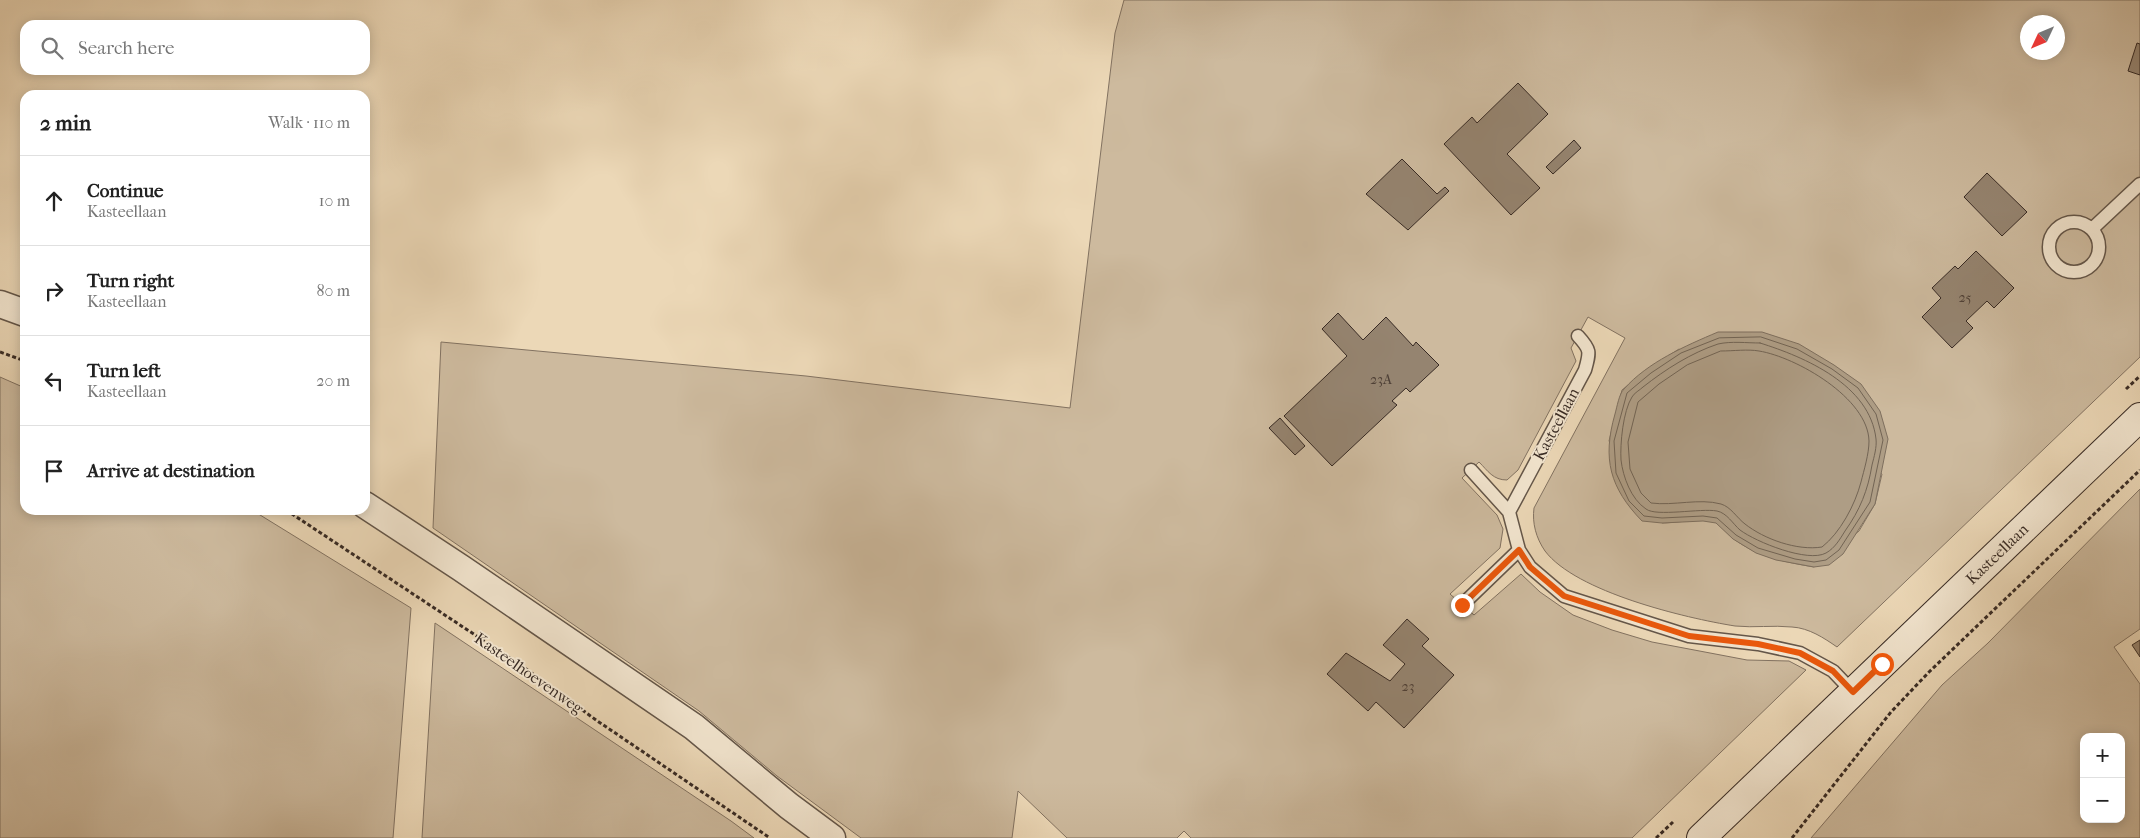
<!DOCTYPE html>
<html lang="en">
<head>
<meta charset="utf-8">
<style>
  body { margin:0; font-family:"IM FELL French Canon",serif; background:#f6f6f6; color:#222 }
  .controls { position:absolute; right:15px; bottom:15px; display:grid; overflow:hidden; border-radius:10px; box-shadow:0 2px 12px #0003 }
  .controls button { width:45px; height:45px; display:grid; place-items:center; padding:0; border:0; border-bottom:1px solid #e0e0e0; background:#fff; color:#222; font:25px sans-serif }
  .compass { position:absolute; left:2020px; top:15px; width:45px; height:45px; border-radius:50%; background:#fff; box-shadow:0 2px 12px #0003; rotate:226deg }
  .stop { position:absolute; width:15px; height:15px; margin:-11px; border:4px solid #ea580c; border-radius:50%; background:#fff }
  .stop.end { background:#ea580c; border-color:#fff; box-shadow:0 1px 5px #0008 }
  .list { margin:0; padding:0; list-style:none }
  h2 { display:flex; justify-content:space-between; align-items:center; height:65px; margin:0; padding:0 20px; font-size:21px }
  h2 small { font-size:16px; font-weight:400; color:#767676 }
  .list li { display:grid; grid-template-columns:32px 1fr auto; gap:15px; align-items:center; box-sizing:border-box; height:90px; padding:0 20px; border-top:1px solid #e0e0e0 }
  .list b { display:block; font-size:19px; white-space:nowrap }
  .list p { margin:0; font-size:16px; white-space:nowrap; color:#767676 }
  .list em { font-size:16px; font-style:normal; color:#767676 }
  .icon { flex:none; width:28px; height:28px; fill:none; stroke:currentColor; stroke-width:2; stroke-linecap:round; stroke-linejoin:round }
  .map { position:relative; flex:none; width:2140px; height:838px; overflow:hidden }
  .search { position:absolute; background:#fff; box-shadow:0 2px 12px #0003; left:20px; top:20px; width:350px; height:55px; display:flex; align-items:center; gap:12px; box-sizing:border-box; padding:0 18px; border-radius:15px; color:#767676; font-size:19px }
  .panel { position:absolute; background:#fff; box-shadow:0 2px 12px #0003; left:20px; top:90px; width:350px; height:425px; border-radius:15px }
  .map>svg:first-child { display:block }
</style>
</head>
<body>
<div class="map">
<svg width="2140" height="838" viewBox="0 0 2140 838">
  <rect width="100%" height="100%" fill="#ecd8b7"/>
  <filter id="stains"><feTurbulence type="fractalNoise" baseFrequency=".004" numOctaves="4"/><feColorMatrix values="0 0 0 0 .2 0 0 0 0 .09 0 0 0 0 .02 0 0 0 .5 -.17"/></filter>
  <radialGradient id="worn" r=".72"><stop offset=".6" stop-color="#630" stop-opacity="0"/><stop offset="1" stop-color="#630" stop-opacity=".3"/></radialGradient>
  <path fill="#cdba9e" stroke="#827261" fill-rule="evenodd" d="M1124,0H2140V357L1837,647C1824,638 1809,628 1792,627C1773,625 1754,628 1735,626C1685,618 1576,592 1545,551C1536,538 1532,523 1534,508L1625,338L1588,317L1571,348L1576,361L1518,470L1507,480C1493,480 1488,471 1479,462L1462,478L1497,515L1503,529L1500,548L1450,594L1474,615L1521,574L1540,592L1573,615L1612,630L1652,642L1747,660L1789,661L1806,670L1632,838H1191L1184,831L1177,838H1067L1018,791L1012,838H861L777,776L699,711L433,528L441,342L806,376L1070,408L1115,33ZM2028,22H2058V52H2028ZM1679,349L1882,474L1875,504L1859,531L1814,567C1785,562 1758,557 1734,539C1728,535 1723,527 1717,523C1707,517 1675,523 1662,523L1609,441L1622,390L1648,369Z
    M0,377L25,388V510H252L411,608L393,838H0Z
    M2140,489V629L2114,647L2140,684V838H1811L1942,685L1988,643ZM2084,737H2121V819H2084Z
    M435,623L731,821L754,838H422Z"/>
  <path fill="#ae9d85" stroke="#7e6f5e" d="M1718,332H1762L1799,344L1834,365L1861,384L1880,411L1888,439L1875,504L1843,554L1829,565L1814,567L1776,560L1756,553L1733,539L1716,523L1703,521L1662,523L1642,521C1610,488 1602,459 1615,414C1617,407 1619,394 1624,389C1648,362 1685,346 1718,332Z"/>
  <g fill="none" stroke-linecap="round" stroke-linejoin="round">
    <path stroke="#726454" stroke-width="1" d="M1761,337L1797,349L1832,369L1858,388L1876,414L1883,440L1870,502L1839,550L1826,560L1814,562L1795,559L1758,548L1736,535L1717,518L1703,516L1662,518L1644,516L1629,501L1616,473L1614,441L1627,393L1651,373L1681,353L1719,338Z
      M1760,343C1805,357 1870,385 1876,439C1877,447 1874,457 1872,465C1868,490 1860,510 1845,531C1840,539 1835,548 1826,553C1808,563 1756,542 1740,530C1733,524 1727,513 1717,511C1701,508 1656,517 1646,509C1631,499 1623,477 1621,460C1620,444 1623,411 1632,397C1634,393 1640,390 1643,387C1666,369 1691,353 1718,344C1731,341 1747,343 1760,343Z
      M1721,351C1733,351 1748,349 1759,351C1796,357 1868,398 1869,441C1869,454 1864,470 1861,482C1855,505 1840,533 1822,547C1797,551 1764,539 1745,524C1737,518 1731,507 1721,504C1699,498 1674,506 1651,503L1641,493L1630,469L1628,442L1638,402L1659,384L1687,365Z"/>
  </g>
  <path fill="#958470" stroke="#372a24" d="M2137,43L2140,44V75L2128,71Z
    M1518,83L1548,114L1507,154L1540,188L1511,215L1444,144L1472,117L1477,123Z
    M1574,140L1581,148L1553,174L1546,167Z
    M1402,159L1437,194L1445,187L1449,191L1408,230L1366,194Z
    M1987,173L2027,212L2002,236L1964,197Z
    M1976,251L2014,288L1994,308L1987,301L1966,321L1973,328L1952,348L1922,317L1941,298L1932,288L1955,266L1958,269Z
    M1338,313L1363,340L1386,317L1413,346L1416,342L1439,365L1410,392L1406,388L1392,401L1397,405L1332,466L1284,416L1347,356L1322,329Z
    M1280,418L1305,446L1295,455L1269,428Z
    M1407,619L1429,639L1422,646L1454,675L1404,728L1376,702L1368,711L1327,674L1346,653L1390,681L1405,664L1383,645Z
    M2140,640V657L2132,645Z"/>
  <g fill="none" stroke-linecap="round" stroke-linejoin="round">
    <g stroke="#645649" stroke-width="15">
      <path id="lane" d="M2049 247a25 25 0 1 1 50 0a25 25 0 1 1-50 0Z
        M2092,229L2140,184
        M1578,336C1591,350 1590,352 1585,370L1509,512L1519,550L1530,567L1564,596L1689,636L1758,644L1800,653L1833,671L1853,692
        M1471,470L1509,512
        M1462,605L1519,550"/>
    </g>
    <g stroke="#645649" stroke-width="29">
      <path id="street" d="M0,304L25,313
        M365,505L461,568L694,727L789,806L832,838"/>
    </g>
    <g stroke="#372a24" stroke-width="30">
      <path id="secondary" d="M1701,838L2140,417"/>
    </g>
    <path stroke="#372a24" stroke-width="3" stroke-dasharray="4 2.5" stroke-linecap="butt" d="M0,352L25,361
      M2126,389L2140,376
      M286,510L522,666L596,720L770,838
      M1656,838L1673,822
      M1792,838L1891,712L1929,672L2140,470"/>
    <use href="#lane" stroke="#f3e6d0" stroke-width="12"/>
    <use href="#street" stroke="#f3e6d0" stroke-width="26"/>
    <use href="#secondary" stroke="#f3e6d0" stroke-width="28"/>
  </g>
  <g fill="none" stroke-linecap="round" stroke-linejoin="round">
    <path stroke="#ea580c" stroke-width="6" d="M1462,605L1519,550L1530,567L1564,596L1689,636L1758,644L1800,653L1833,671L1853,692L1882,664"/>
  </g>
  <g text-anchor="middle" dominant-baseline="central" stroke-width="4" stroke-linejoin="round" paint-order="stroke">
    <g font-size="14" fill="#4e4037">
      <text x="1965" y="297">25</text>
      <text x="1381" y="379">23A</text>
      <text x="1408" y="686">23</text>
    </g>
    <g font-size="16" fill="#372a24" stroke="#f3e6d0">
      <text transform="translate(1556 424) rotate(-62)">Kasteellaan</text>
      <text transform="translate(1997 554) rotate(-44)">Kasteellaan</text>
      <text transform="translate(529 673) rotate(35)">Kasteelhoevenweg</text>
    </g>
  </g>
  <rect width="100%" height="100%" filter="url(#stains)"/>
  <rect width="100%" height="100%" fill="url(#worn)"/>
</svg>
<div class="controls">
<button>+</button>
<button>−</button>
</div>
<svg class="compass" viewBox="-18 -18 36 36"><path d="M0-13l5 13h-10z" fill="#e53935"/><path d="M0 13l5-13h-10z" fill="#767676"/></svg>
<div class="stop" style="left:1882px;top:664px"></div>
<div class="stop end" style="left:1462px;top:605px"></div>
<div class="search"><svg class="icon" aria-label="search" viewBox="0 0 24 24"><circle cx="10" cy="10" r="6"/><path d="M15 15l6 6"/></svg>Search here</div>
<section class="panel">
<h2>2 min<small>Walk · 110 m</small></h2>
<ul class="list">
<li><svg class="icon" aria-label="ahead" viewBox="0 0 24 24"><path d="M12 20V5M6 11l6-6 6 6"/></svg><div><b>Continue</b><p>Kasteellaan</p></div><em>10 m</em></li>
<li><svg class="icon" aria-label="right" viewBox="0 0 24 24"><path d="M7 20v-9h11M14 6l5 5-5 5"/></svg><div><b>Turn right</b><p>Kasteellaan</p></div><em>80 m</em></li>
<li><svg class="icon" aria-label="left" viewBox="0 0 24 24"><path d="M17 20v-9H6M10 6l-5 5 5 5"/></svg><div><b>Turn left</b><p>Kasteellaan</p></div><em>20 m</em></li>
<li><svg class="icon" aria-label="arrive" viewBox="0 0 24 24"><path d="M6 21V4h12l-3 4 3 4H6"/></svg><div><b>Arrive at destination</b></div></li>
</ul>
</section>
</div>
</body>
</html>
